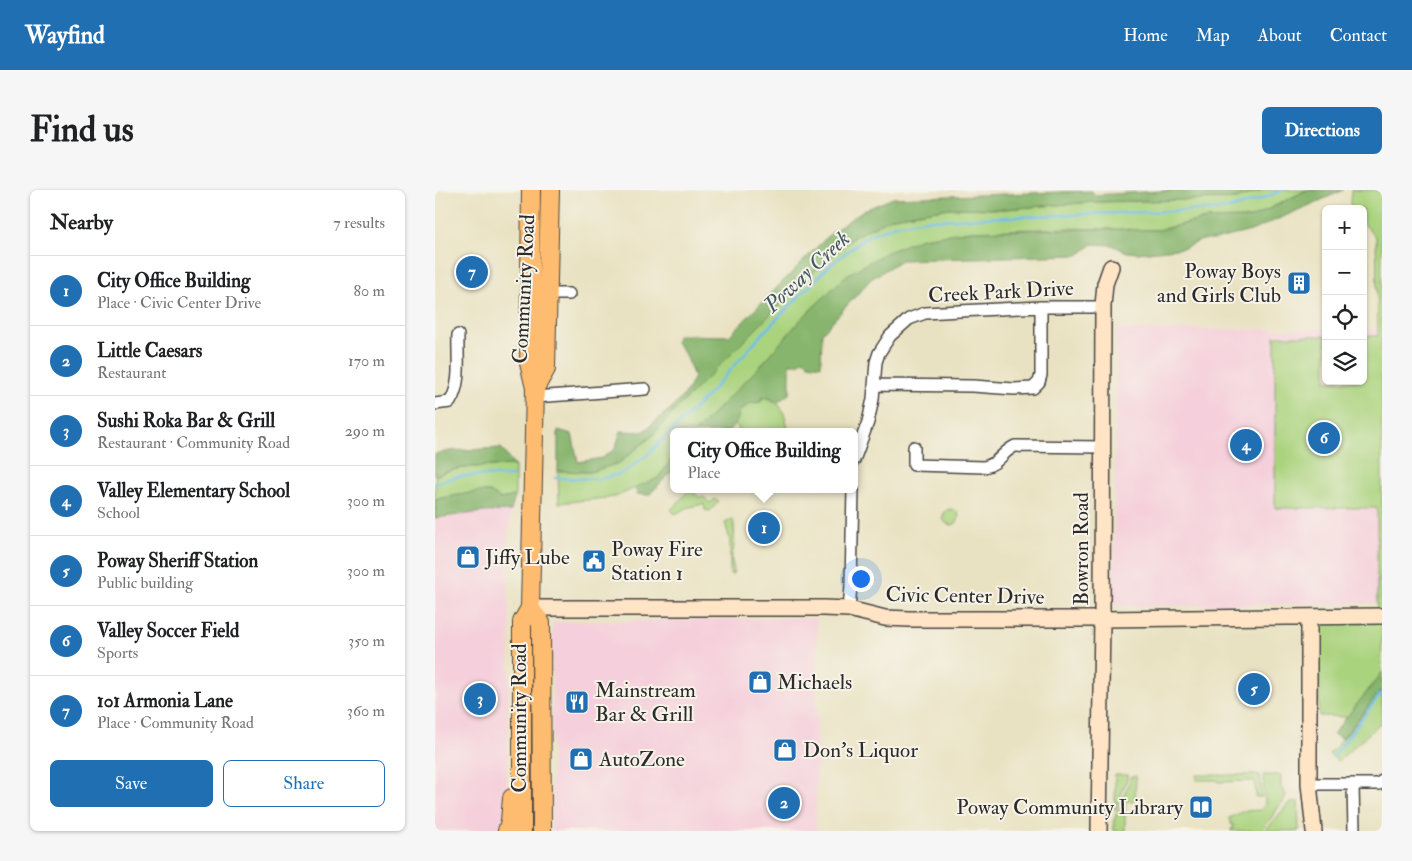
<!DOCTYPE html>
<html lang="en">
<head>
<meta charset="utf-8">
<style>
  body { margin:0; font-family:"IM FELL Double Pica",serif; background:#f6f6f6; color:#202124 }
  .controls { position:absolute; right:15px; top:15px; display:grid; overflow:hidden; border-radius:8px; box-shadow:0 1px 4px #0004 }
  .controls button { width:45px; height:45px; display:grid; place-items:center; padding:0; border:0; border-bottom:1px solid #e0e0e0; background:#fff; color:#202124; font:25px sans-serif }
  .you { position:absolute; left:425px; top:388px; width:18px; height:18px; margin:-12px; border:4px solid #fff; border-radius:50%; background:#1a73e8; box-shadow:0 0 0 8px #1a73e833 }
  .badge { display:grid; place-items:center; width:32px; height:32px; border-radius:50%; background:#1f6fb2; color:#fff; font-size:16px; font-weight:700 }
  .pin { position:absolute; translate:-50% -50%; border:2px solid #fff; box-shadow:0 1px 5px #0006 }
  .popup { position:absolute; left:235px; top:238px; width:188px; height:65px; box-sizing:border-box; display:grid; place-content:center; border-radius:8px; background:#fff; filter:drop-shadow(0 1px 4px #0005); font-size:16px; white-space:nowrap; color:#757577 }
  .popup b { font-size:19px; color:#202124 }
  .popup::after { content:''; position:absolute; left:50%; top:100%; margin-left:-10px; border:10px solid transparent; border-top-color:#fff }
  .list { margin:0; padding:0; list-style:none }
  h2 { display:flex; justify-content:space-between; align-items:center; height:65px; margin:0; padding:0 20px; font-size:21px }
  h2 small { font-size:16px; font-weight:400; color:#757577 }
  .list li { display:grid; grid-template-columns:32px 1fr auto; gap:15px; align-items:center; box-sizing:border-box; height:70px; padding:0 20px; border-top:1px solid #e0e0e0 }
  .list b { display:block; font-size:19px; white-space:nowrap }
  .list p { margin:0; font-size:16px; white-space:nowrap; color:#757577 }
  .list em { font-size:16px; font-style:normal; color:#757577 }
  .actions { display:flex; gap:10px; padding:15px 20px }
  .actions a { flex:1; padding:11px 0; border:1px solid #1f6fb2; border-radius:8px; text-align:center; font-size:18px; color:#1f6fb2 }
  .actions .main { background:#1f6fb2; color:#fff }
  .icon { flex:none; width:28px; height:28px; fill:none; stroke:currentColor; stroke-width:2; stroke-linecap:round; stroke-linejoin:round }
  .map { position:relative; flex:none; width:947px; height:641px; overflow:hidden; border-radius:8px }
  header { display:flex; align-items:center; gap:30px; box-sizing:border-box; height:70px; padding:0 25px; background:#1f6fb2; color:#fff }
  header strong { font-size:24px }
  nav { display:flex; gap:28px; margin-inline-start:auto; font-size:18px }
  .intro { display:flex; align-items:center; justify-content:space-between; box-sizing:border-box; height:120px; padding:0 30px }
  h1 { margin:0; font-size:35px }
  .button { padding:12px 22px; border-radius:8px; background:#1f6fb2; color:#fff; font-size:18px; font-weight:700 }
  main { display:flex; gap:30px; padding:0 30px }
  aside { flex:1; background:#fff; border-radius:8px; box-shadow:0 1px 4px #0004 }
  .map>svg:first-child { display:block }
</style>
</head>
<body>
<header>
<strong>Wayfind</strong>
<nav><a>Home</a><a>Map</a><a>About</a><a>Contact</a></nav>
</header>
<div class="intro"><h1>Find us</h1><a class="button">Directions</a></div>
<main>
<aside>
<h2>Nearby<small>7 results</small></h2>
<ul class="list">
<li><span class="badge">1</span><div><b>City Office Building</b><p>Place · Civic Center Drive</p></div><em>80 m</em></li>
<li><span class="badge">2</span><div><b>Little Caesars</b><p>Restaurant</p></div><em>170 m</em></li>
<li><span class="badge">3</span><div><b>Sushi Roka Bar &amp; Grill</b><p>Restaurant · Community Road</p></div><em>290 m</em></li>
<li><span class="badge">4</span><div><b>Valley Elementary School</b><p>School</p></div><em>300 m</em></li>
<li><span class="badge">5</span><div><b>Poway Sheriff Station</b><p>Public building</p></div><em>300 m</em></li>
<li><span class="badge">6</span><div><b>Valley Soccer Field</b><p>Sports</p></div><em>350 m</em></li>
<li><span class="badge">7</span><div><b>101 Armonia Lane</b><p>Place · Community Road</p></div><em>360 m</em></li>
</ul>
<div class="actions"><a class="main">Save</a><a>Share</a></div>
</aside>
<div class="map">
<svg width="947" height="641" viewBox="0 0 947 641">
  <rect width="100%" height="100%" fill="#f7f3e8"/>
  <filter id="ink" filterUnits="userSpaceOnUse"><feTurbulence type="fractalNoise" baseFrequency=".02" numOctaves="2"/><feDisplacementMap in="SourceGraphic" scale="10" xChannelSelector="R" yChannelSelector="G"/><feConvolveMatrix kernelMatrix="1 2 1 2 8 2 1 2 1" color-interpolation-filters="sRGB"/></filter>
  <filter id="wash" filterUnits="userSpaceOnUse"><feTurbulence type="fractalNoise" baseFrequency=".0096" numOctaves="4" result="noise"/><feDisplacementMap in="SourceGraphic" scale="20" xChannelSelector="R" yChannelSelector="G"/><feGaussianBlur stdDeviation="1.12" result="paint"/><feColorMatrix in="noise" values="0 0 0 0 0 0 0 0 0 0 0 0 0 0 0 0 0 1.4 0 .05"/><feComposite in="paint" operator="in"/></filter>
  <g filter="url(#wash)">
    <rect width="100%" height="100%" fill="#e9e2c2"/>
    <path fill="#f5cfdb" d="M891,139V191H928V139H943L942,413L679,416L681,140Z
      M76,321L72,355L75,443L71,621L65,641H0V328L48,322Z
      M382,428L381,641H116L118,432Z"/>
    <path fill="#aad37e" stroke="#6a7f54" d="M827,0H872L816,28L771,29L723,40L629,38L536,41L487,48L412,85L370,126L293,212L261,242H239V266L223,288L180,307L124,313L123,281L155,282L184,273L217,246L243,217L377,83L420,46L458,27L514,18L570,19L659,12L801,9Z
      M916,0H947V484L912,527L884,526V432H942V318H840V146H891V191H928V146H943L941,48L928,32V19H918L915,14Z
      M328,207C347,210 351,225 353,242H302L304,239L300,234L304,221L316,213L326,212Z
      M76,275L80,277V306L65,309L55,302L6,308L0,311V286C24,275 50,277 76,275Z
      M255,299L264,307H269L275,313L280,309L284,311L275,321L270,320L269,314L254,317L240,324L236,320Z
      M508 327a8 8 0 1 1 16 0a8 8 0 1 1-16 0Z
      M298,329C300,337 300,361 296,368L299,379L298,384H295V350L290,333Z
      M947,499V532L903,571L894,564L914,542Z
      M680,585H694L680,620Z
      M761,585H825L827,607H821L820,591L783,592L782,590H762Z
      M828,585H846V598L851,604L850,608L827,641H796V639H798V634H796L794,628L809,621L826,620L830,614Z
      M697,586H701L700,611H690V641H679V630Z
      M863,611L864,641H830L853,614Z"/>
    <path fill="#87b56d" stroke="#59704c" d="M744,0H827L801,9L659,12L570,19L514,18L458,27L420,46L377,83L243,217L217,246L184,273L155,282L123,281V240L137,244L143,272L167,268L180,259L186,241L208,242L241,214L252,201L259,187L252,167L241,152L242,145L294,146L396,43L427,21L458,8L657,1L659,5Z
      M872,0H909L816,41L779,50H767L750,58L703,63L692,62L677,55L658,54L643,65L466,70L436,89L387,143L386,176L374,174L368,170L363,174H355V203L342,213L334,208L328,207L326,212L316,213L305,221L302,231L293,242H260L328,173L369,126L412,85L450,63L487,48L536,41L658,39L723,40L771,29L816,28Z
      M66,258L80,277L76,275C50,277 23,275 0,286V264L15,261Z
      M239,266V285L236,282L214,305L202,304L200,298L223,288Z
      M41,302H55L65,309L80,306L76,321L48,322L0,328V311L6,308Z
      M947,483V499L907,549L898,544Z"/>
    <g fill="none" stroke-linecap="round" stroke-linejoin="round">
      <path stroke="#71bdeb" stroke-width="2.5" d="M120,288L164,289L186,284L211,266L274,204L329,142L396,74L434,45L461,35L491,30L794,19L829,8L848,0
        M0,294C24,282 52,286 78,286
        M898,567L947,502"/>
    </g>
  </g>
  <g filter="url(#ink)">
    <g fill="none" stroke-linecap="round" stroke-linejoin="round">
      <g stroke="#484642" stroke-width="14">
        <path id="street" d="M112,104H134
          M439,195L538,196L579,199L598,198L604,192L606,185V117
          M99,207L210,199
          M0,214L15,212C27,193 22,167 23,145
          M479,257V275L549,277C563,275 568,261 580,256L667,257
          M419,270L433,232L438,209L441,172L444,163L455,146L474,129L490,123L525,121L606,117H668
          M414,419L416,396L418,299
          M874,594H944L947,591
          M918,595L919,641"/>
      </g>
      <g stroke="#484642" stroke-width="18">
        <path id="secondary" d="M95,418H388L414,419L450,428L474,429H667L947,426
          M874,427V594L879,641
          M664,641L667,429L668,116L670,94L676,77"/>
      </g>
      <g stroke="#484642" stroke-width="20">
        <path id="primary" d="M100,198L111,179L115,0
          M95,418L106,433L107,641
          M72,641L75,631L77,608
          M87,641V432L95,418L100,198L94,173L96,0"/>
      </g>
      <use href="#street" stroke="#fff" stroke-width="11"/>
      <use href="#secondary" stroke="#ffe4c6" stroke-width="15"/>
      <use href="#primary" stroke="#febc70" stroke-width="18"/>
    </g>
  </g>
  <defs>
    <g id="building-square" transform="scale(1.25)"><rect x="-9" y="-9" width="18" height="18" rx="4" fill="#1f6fb2" stroke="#f7f3e8"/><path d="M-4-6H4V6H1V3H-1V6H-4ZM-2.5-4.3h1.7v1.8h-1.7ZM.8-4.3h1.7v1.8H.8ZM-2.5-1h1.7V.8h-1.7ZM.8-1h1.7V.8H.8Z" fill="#fff"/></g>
    <g id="shop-square" transform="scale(1.25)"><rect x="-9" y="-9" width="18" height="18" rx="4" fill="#1f6fb2" stroke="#f7f3e8"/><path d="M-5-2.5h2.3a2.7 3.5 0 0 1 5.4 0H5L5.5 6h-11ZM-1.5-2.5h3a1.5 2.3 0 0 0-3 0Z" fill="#fff"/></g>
    <g id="civic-square" transform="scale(1.25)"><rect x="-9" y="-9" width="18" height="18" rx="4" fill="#1f6fb2" stroke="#f7f3e8"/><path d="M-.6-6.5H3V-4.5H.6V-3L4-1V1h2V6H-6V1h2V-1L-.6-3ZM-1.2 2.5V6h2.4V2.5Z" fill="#fff"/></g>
    <g id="restaurant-square" transform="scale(1.25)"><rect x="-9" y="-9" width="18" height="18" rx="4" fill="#1f6fb2" stroke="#f7f3e8"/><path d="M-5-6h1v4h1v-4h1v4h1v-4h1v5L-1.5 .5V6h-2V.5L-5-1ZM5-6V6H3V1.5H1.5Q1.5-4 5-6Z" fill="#fff"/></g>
    <g id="library-square" transform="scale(1.25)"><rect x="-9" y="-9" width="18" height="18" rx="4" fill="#1f6fb2" stroke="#f7f3e8"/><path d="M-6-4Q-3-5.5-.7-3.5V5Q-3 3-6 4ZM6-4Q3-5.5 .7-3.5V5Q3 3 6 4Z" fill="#fff"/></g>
  </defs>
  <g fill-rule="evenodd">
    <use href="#building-square" x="864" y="93"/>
    <use href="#shop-square" x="33" y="367"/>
    <use href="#civic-square" x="159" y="371"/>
    <use href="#shop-square" x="325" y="492"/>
    <use href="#restaurant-square" x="142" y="512"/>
    <use href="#shop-square" x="350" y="560"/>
    <use href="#shop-square" x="146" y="569"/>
    <use href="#library-square" x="766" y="617"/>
  </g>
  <g text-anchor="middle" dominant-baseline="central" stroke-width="4" stroke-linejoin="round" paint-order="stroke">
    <g font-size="21" fill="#2b2b2b" stroke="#f7f3e8" text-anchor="start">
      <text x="846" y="81" text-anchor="end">Poway Boys<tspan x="846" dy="24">and Girls Club</tspan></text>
      <text x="176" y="359">Poway Fire<tspan x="176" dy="24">Station 1</tspan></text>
      <text x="50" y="367">Jiffy Lube</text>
      <text x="342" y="492">Michaels</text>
      <text x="160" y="500">Mainstream<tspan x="160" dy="24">Bar &amp; Grill</tspan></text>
      <text x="368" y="560">Don's Liquor</text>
      <text x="164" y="569">AutoZone</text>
      <text x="748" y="617" text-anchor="end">Poway Community Library</text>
    </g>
    <g font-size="21" fill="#2b2b2b" stroke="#f7f3e8">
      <text transform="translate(89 99) rotate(-87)">Community Road</text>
      <text transform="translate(566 102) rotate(-3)">Creek Park Drive</text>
      <text transform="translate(646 359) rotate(-90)">Bowron Road</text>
      <text transform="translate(530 406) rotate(1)">Civic Center Drive</text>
      <text transform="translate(84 528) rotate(-90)">Community Road</text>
    </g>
    <g font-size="22" font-style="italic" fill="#405765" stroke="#f7f3e8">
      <text transform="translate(372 82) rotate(-43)">Poway Creek</text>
    </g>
  </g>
</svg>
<div class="controls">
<button>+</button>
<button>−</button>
<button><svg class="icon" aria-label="locate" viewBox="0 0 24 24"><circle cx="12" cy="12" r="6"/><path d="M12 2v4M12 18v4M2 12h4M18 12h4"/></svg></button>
<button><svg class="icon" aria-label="layers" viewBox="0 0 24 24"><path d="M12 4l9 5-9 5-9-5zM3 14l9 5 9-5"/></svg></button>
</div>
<div class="you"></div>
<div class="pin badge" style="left:329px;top:338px">1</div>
<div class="popup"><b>City Office Building</b>Place</div>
<div class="pin badge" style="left:349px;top:613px">2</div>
<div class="pin badge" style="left:45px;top:509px">3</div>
<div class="pin badge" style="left:811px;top:255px">4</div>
<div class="pin badge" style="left:819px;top:499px">5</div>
<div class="pin badge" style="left:889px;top:248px">6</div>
<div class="pin badge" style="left:37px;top:82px">7</div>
</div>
</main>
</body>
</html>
